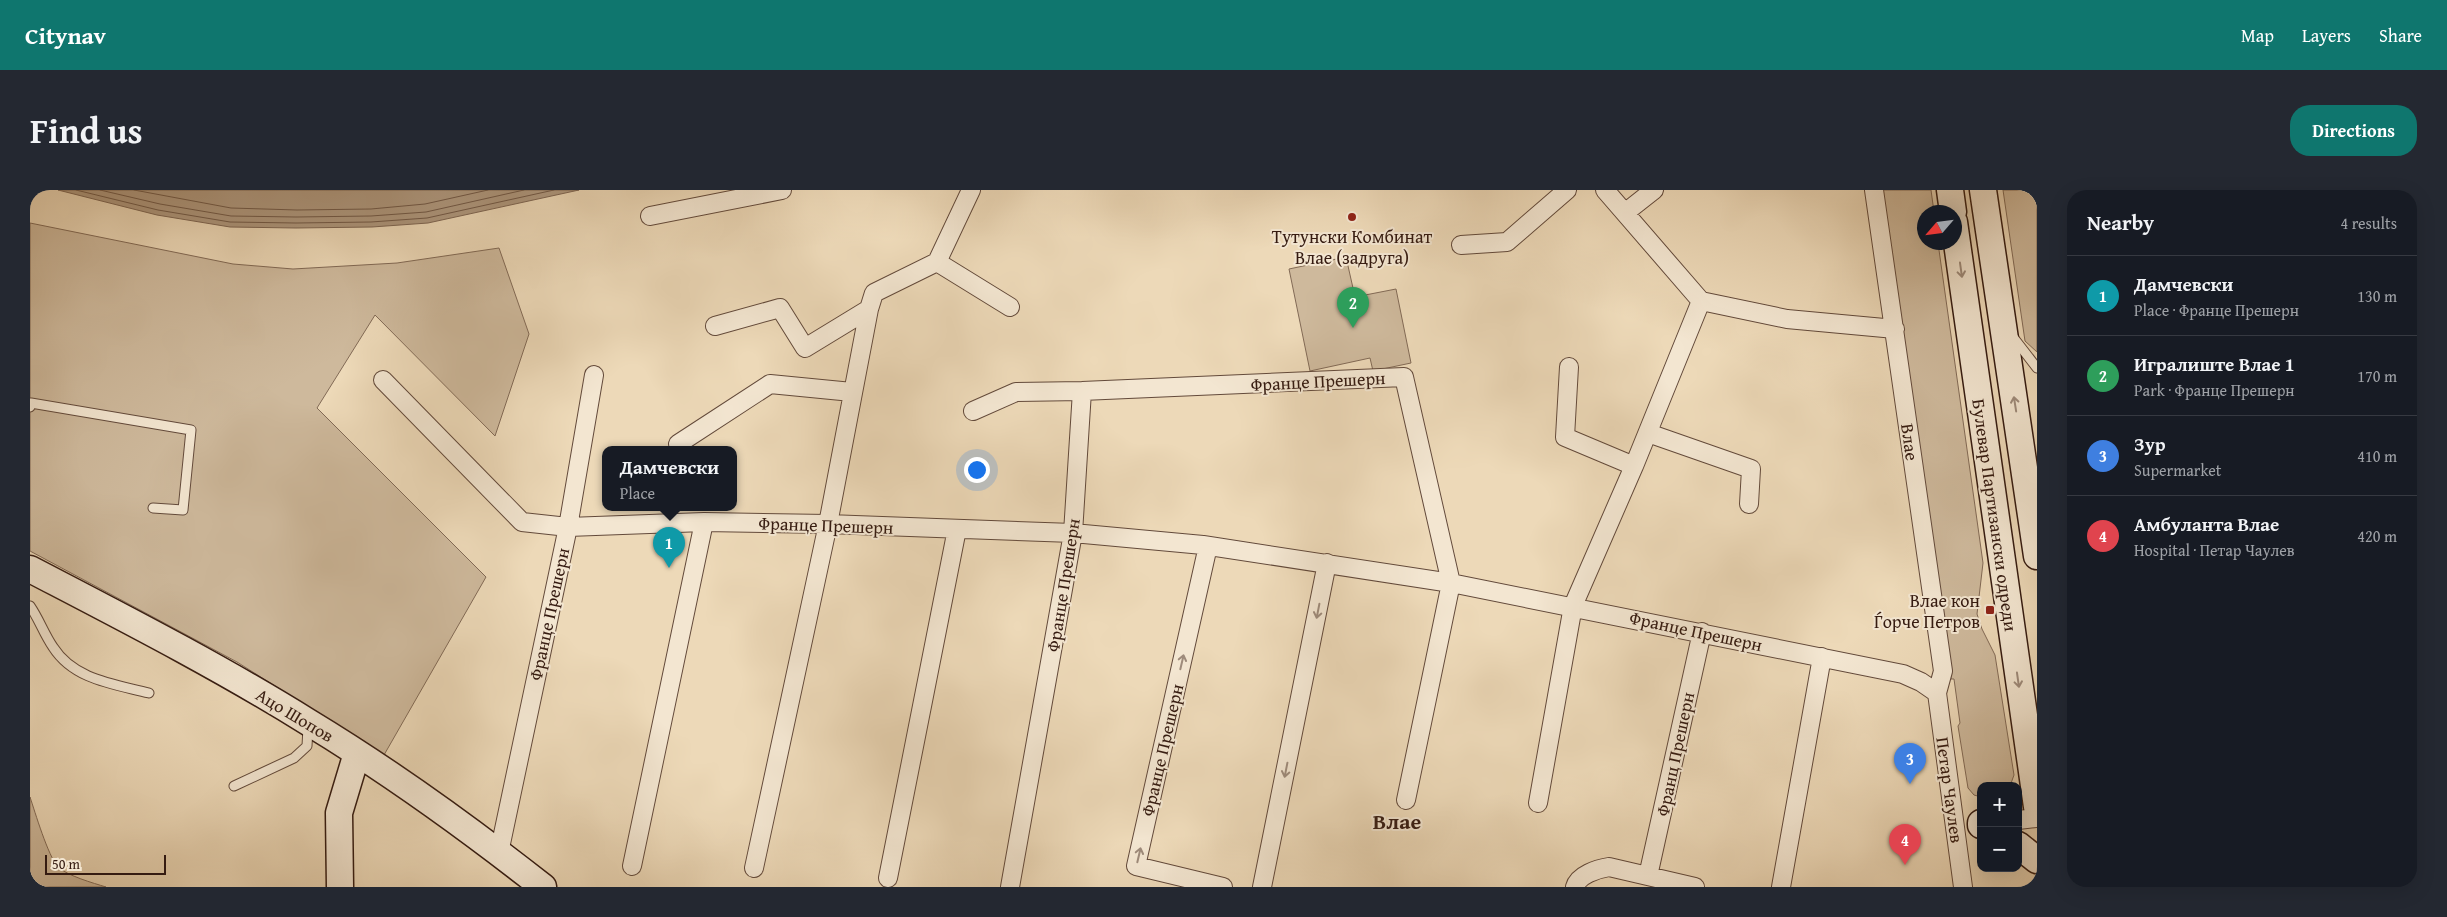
<!DOCTYPE html>
<html lang="en">
<head>
<meta charset="utf-8">
<style>
  body { margin:0; font-family:"Gentium Book Plus",serif; background:#242831; color:#f1f3f6 }
  .controls { position:absolute; right:15px; bottom:15px; display:grid; overflow:hidden; border-radius:10px; box-shadow:0 5px 20px #0002 }
  .controls button { width:45px; height:45px; display:grid; place-items:center; padding:0; border:0; border-bottom:1px solid #363941; background:#171b24; color:#f1f3f6; font:25px sans-serif }
  .compass { position:absolute; left:1887px; top:15px; width:45px; height:45px; border-radius:50%; background:#171b24; box-shadow:0 5px 20px #0002; rotate:242deg }
  .scale { position:absolute; left:15px; bottom:12px; width:121px; box-sizing:border-box; padding-left:5px; border:2px solid #351b11; border-top:0; font-size:14px; line-height:18px; white-space:nowrap; color:#351b11; -webkit-text-stroke:4px #f3e6d1; paint-order:stroke }
  .you { position:absolute; left:946px; top:279px; width:18px; height:18px; margin:-12px; border:4px solid #fff; border-radius:50%; background:#1a73e8; box-shadow:0 0 0 8px #1a73e833 }
  .badge { display:grid; place-items:center; width:32px; height:32px; border-radius:50%; background:#0f766e; color:#fff; font-size:16px; font-weight:700 }
  .pin { position:absolute; translate:-50% -41px; filter:drop-shadow(0 1px 2px #0008) }
  .pin::after { content:''; position:absolute; top:26px; width:18px; height:15px; background:inherit; clip-path:polygon(0 0,100% 0,50% 100%) }
  .popup { position:absolute; left:572px; top:256px; width:135px; height:65px; box-sizing:border-box; display:grid; place-content:center; border-radius:10px; background:#171b24; filter:drop-shadow(0 1px 4px #0005); font-size:16px; white-space:nowrap; color:#9ea1a6 }
  .popup b { font-size:19px; color:#f1f3f6 }
  .popup::after { content:''; position:absolute; left:50%; top:100%; margin-left:-10px; border:10px solid transparent; border-top-color:#171b24 }
  .list { margin:0; padding:0; list-style:none }
  h2 { display:flex; justify-content:space-between; align-items:center; height:65px; margin:0; padding:0 20px; font-size:21px }
  h2 small { font-size:16px; font-weight:400; color:#9ea1a6 }
  .list li { display:grid; grid-template-columns:32px 1fr auto; gap:15px; align-items:center; box-sizing:border-box; height:80px; padding:0 20px; border-top:1px solid #363941 }
  .list b { display:block; font-size:19px; white-space:nowrap }
  .list p { margin:0; font-size:16px; white-space:nowrap; color:#9ea1a6 }
  .list em { font-size:16px; font-style:normal; color:#9ea1a6 }
  .map { position:relative; flex:none; width:2007px; height:697px; overflow:hidden; border-radius:20px }
  header { display:flex; align-items:center; gap:30px; box-sizing:border-box; height:70px; padding:0 25px; background:#0f766e; color:#fff }
  header strong { font-size:24px }
  nav { display:flex; gap:28px; margin-inline-start:auto; font-size:18px }
  .intro { display:flex; align-items:center; justify-content:space-between; box-sizing:border-box; height:120px; padding:0 30px }
  h1 { margin:0; font-size:35px }
  .button { padding:12px 22px; border-radius:20px; background:#0f766e; color:#fff; font-size:18px; font-weight:700 }
  main { display:flex; gap:30px; padding:0 30px }
  aside { flex:1; background:#171b24; border-radius:20px; box-shadow:0 5px 20px #0002 }
  .map>svg:first-child { display:block }
</style>
</head>
<body>
<header>
<strong>Citynav</strong>
<nav><a>Map</a><a>Layers</a><a>Share</a></nav>
</header>
<div class="intro"><h1>Find us</h1><a class="button">Directions</a></div>
<main>
<div class="map">
<svg width="2007" height="697" viewBox="0 0 2007 697">
  <rect width="100%" height="100%" fill="#edd9b8"/>
  <filter id="stains"><feTurbulence type="fractalNoise" baseFrequency=".004" numOctaves="4"/><feColorMatrix values="0 0 0 0 .2 0 0 0 0 .09 0 0 0 0 .02 0 0 0 .5 -.17"/></filter>
  <radialGradient id="worn" r=".72"><stop offset=".6" stop-color="#630" stop-opacity="0"/><stop offset="1" stop-color="#630" stop-opacity=".3"/></radialGradient>
  <path fill="#ceb99c" stroke="#826a56" d="M1852,0H1901L1904,22H1894V52L1908,53L1953,373L1947,424L1952,439L1965,465L1984,585L1980,596H1951V607L1944,605L1938,598L1928,536L1930,533L1924,489H1921Z
    M1973,0H2007V162L1995,151Z
    M0,33L203,74L263,79L367,73L469,58L499,144L465,246L345,125L287,218L456,387L354,565L207,472L0,361Z
    M1316,67L1325,107L1366,99L1381,173L1343,181L1340,168L1280,181L1259,79Z
    M0,607C5,622 18,666 28,677C38,686 63,693 76,697H0Z"/>
  <path fill="#ae987f" stroke="#7e6653" d="M28,0H549L398,33L342,37L266,38L200,37L127,25Z"/>
  <g fill="none" stroke-linecap="round" stroke-linejoin="round">
    <path stroke="#725a48" stroke-width="1" d="M46,0L128,20L200,32L266,33L341,32L397,28L524,0
      M70,0L130,14L201,26L266,27L341,26L396,22L494,0
      M104,0L201,18L267,20L341,19L395,14L458,0"/>
    <g stroke="#634a3b" stroke-width="11">
      <path id="lane" d="M1983,147L2007,178
        M0,217L1,213L161,240L153,320L123,318
        M0,416C9,429 14,444 23,457C44,490 84,494 119,503
        M204,596L264,568L277,556L278,537"/>
    </g>
    <g stroke="#634a3b" stroke-width="20">
      <path id="street" d="M1844,0L1913,481L1907,503L1933,697
        M1596,22L1624,0
        M620,26L752,0
        M1431,55L1477,52L1537,0
        M907,72L980,117
        M1671,111L1757,129L1865,139
        M839,119L844,103L907,72L941,0
        M685,136L750,118L775,158L839,119L798,334L724,678
        M1539,177L1535,247L1604,276
        M353,190L492,332L538,337L674,332L798,334L1043,343L1173,355L1421,393L1873,484L1891,492L1907,503
        M943,221L986,202L1052,201L1374,187L1421,393L1376,610
        M1618,243L1721,279L1719,314
        M648,254L740,194L822,202
        M1178,356L1106,676L1193,697
        M1508,613L1543,416L1604,276L1671,111L1575,0
        M1988,630L2007,628
        M469,663L538,337L564,185
        M602,676L674,332
        M1618,686L1672,442
        M858,688L927,339
        M980,697L1043,343L1052,201
        M1232,697L1297,373
        M1545,697C1548,685 1567,679 1579,677L1665,697
        M1751,697L1792,467"/>
    </g>
    <g stroke="#351b11" stroke-width="29">
      <path id="secondary" d="M1920,0L1923,22
        M1953,0L2007,366
        M1924,32L2007,617
        M0,379C94,428 188,476 278,532C359,581 438,638 513,697
        M1951,633V635
        M1988,655L2007,670
        M310,697L309,623L327,563"/>
    </g>
    <use href="#lane" stroke="#f3e6d1" stroke-width="9"/>
    <use href="#street" stroke="#f3e6d1" stroke-width="18"/>
    <use href="#secondary" stroke="#f3e6d1" stroke-width="26"/>
  </g>
  <defs><path id="oneway-shaft" d="M-6 0H5M1.5-3L5.5 0L1.5 3" fill="none" stroke-width="1.6" stroke-linecap="round" stroke-linejoin="round" transform="scale(1.25)"/></defs>
  <g stroke="#9e8b7b">
    <use href="#oneway-shaft" transform="translate(1931 80) rotate(82)"/>
    <use href="#oneway-shaft" transform="translate(1985 214) rotate(-99)"/>
    <use href="#oneway-shaft" transform="translate(1288 421) rotate(101)"/>
    <use href="#oneway-shaft" transform="translate(1152 472) rotate(-77)"/>
    <use href="#oneway-shaft" transform="translate(1988 490) rotate(82)"/>
    <use href="#oneway-shaft" transform="translate(1256 580) rotate(101)"/>
    <use href="#oneway-shaft" transform="translate(1109 665) rotate(-77)"/>
  </g>
  <g fill="#8f2418" stroke="#f3e6d1" stroke-width="2">
    <circle cx="1322" cy="27" r="5"/>
    <rect x="1955" y="415" width="10" height="10" rx="2.5"/>
  </g>
  <g text-anchor="middle" dominant-baseline="central" stroke-width="4" stroke-linejoin="round" paint-order="stroke">
    <g font-size="18" fill="#351b11" stroke="#f3e6d1">
      <text x="1322" y="46">Тутунски Комбинат<tspan x="1322" dy="21">Влае (задруга)</tspan></text>
      <text x="1950" y="410" text-anchor="end">Влае кон<tspan x="1950" dy="21">Ѓорче Петров</tspan></text>
    </g>
    <g font-size="18" fill="#351b11" stroke="#f3e6d1">
      <text transform="translate(1288 191) rotate(-3)">Францe Прешерн</text>
      <text transform="translate(1880 252) rotate(82)">Влае</text>
      <text transform="translate(1965 325) rotate(82)">Булевар Партизански одреди</text>
      <text transform="translate(796 335) rotate(2)">Францe Прешерн</text>
      <text transform="translate(1033 395) rotate(-81)">Франце Прешерн</text>
      <text transform="translate(519 424) rotate(-78)">Франце Прешерн</text>
      <text transform="translate(1666 441) rotate(12)">Францe Прешерн</text>
      <text transform="translate(265 525) rotate(31)">Ацо Шопов</text>
      <text transform="translate(1132 560) rotate(-77)">Францe Прешерн</text>
      <text transform="translate(1645 564) rotate(-78)">Франц Прешерн</text>
      <text transform="translate(1920 600) rotate(82)">Петар Чаулев</text>
    </g>
    <g font-size="22" font-weight="bold" fill="#351b11" stroke="#f3e6d1">
      <text x="1367" y="631">Влае</text>
    </g>
  </g>
  <rect width="100%" height="100%" filter="url(#stains)"/>
  <rect width="100%" height="100%" fill="url(#worn)"/>
</svg>
<div class="controls">
<button>+</button>
<button>−</button>
</div>
<svg class="compass" viewBox="-18 -18 36 36"><path d="M0-13l5 13h-10z" fill="#e53935"/><path d="M0 13l5-13h-10z" fill="#9ea1a6"/></svg>
<div class="scale">50 m</div>
<div class="you"></div>
<div class="pin badge" style="left:639px;top:378px;background:#0f9aa8">1</div>
<div class="popup"><b>Дамчевски</b>Place</div>
<div class="pin badge" style="left:1323px;top:138px;background:#2e9e5b">2</div>
<div class="pin badge" style="left:1880px;top:594px;background:#3f7fe0">3</div>
<div class="pin badge" style="left:1875px;top:675px;background:#e0444e">4</div>
</div>
<aside>
<h2>Nearby<small>4 results</small></h2>
<ul class="list">
<li><span class="badge" style="background:#0f9aa8">1</span><div><b>Дамчевски</b><p>Place · Франце Прешерн</p></div><em>130 m</em></li>
<li><span class="badge" style="background:#2e9e5b">2</span><div><b>Игралиште Влае 1</b><p>Park · Францe Прешерн</p></div><em>170 m</em></li>
<li><span class="badge" style="background:#3f7fe0">3</span><div><b>Зур</b><p>Supermarket</p></div><em>410 m</em></li>
<li><span class="badge" style="background:#e0444e">4</span><div><b>Амбуланта Влае</b><p>Hospital · Петар Чаулев</p></div><em>420 m</em></li>
</ul>
</aside>
</main>
</body>
</html>
